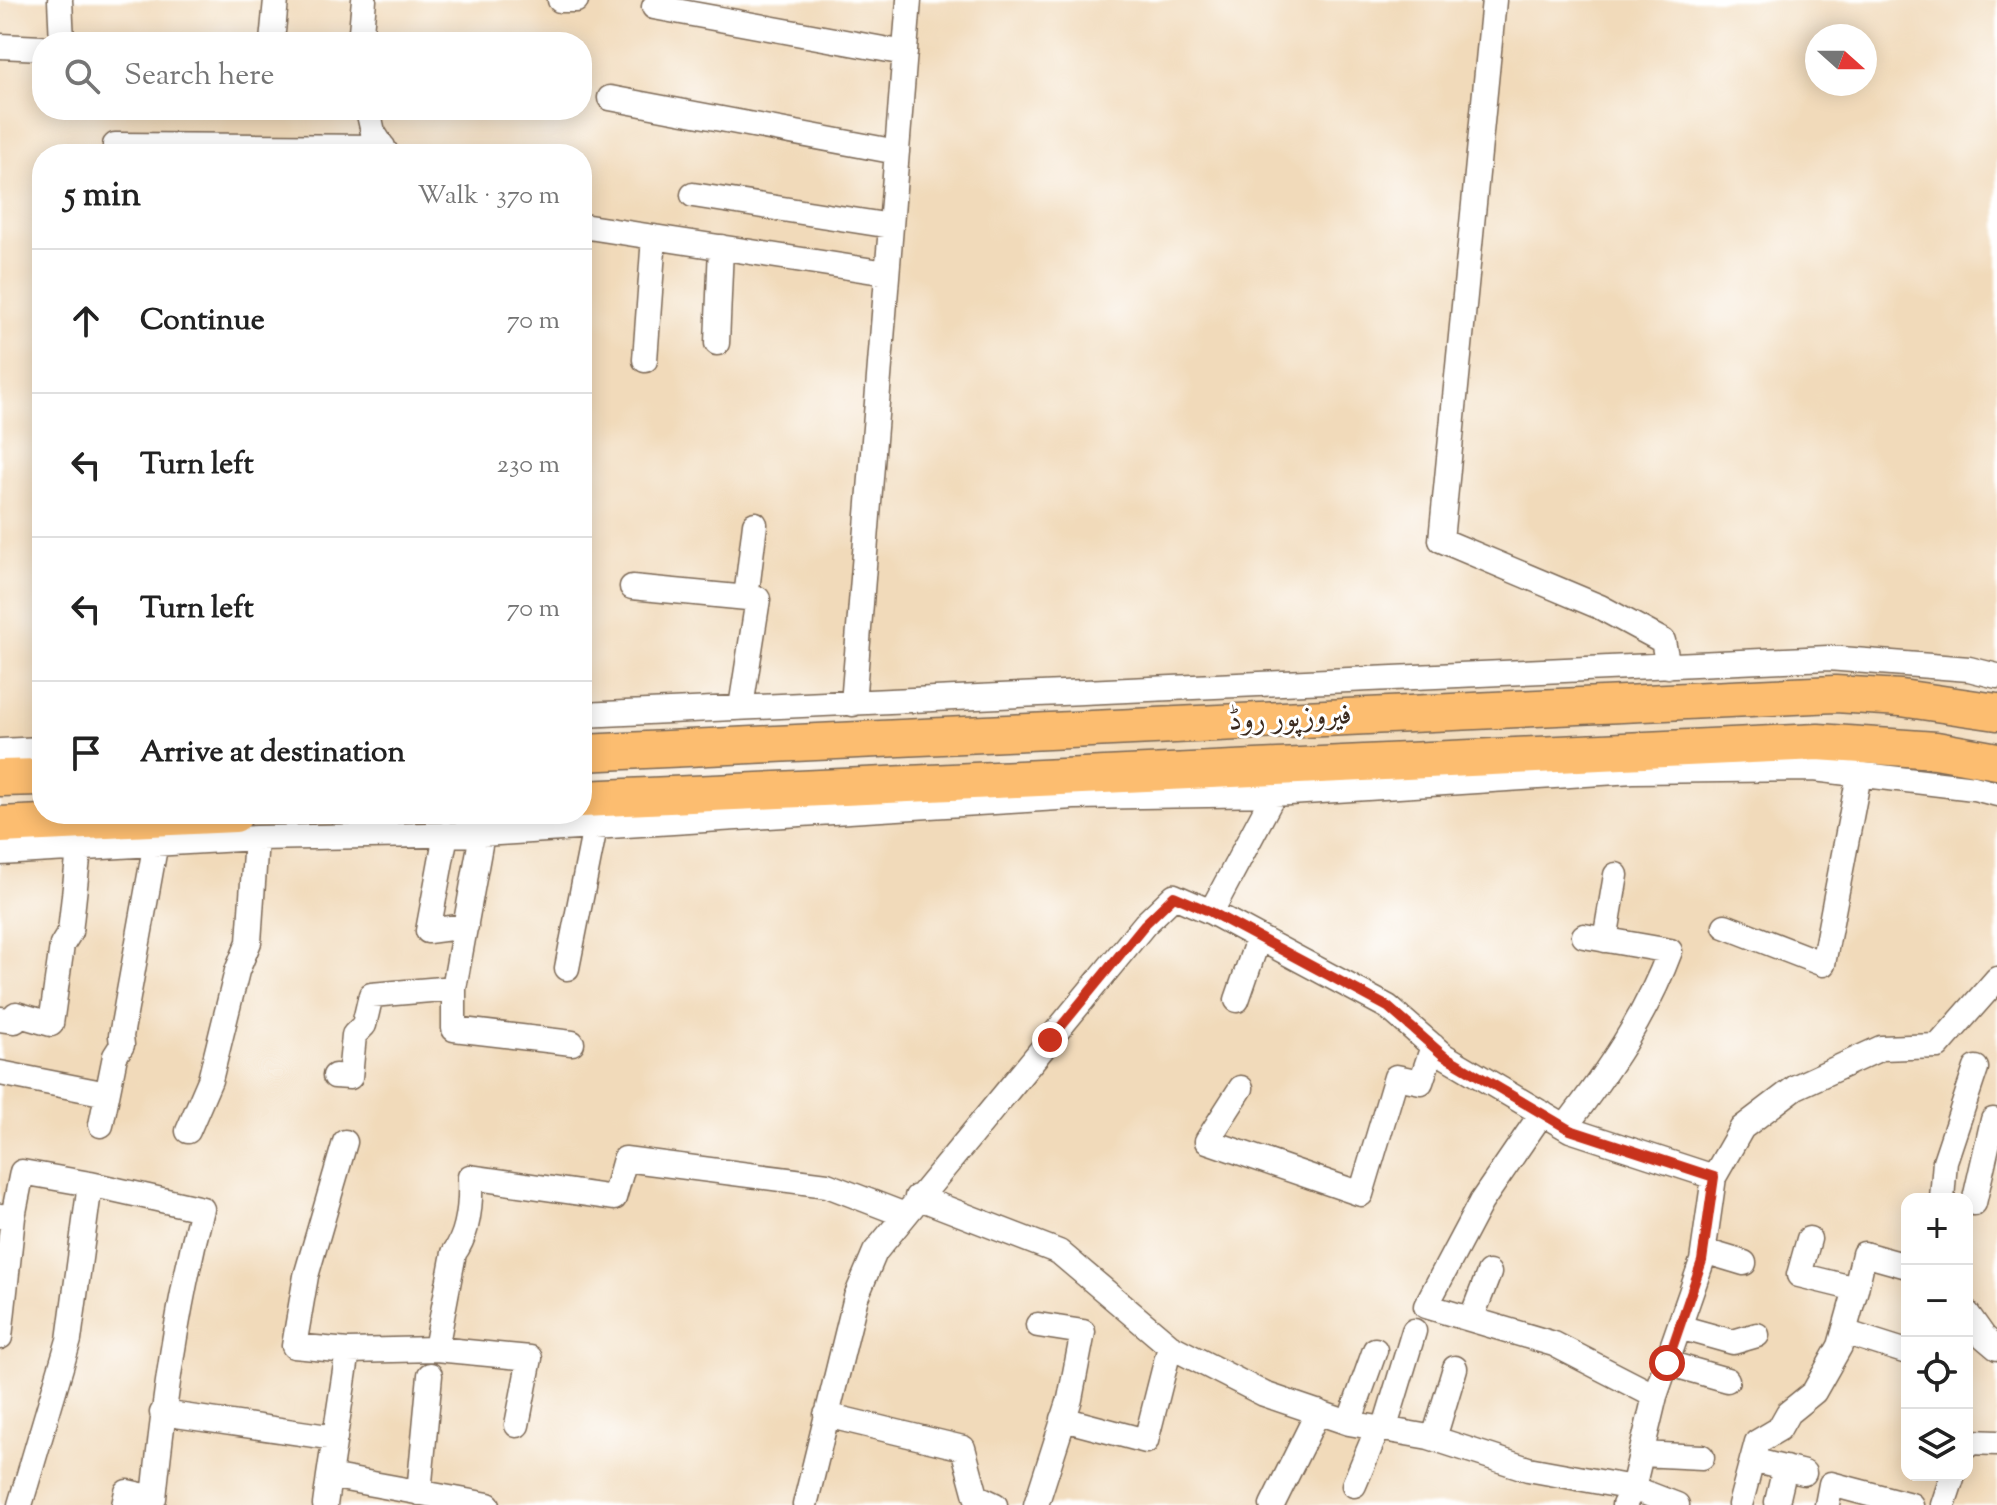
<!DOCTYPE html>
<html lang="en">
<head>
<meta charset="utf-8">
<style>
  body { margin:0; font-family:"Sorts Mill Goudy",Amiri,serif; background:#f2f2f2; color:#222 }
  .controls { position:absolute; right:24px; bottom:24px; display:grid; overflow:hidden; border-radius:16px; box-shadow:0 4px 20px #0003 }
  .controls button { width:72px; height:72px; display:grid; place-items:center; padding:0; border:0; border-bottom:2px solid #e0e0e0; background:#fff; color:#222; font:40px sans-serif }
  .compass { position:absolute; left:1805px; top:24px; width:72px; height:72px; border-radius:50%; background:#fff; box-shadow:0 4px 20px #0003; rotate:111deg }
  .stop { position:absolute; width:24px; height:24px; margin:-18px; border:6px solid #c8321e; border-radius:50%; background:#fff }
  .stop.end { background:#c8321e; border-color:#fff; box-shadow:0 2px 8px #0008 }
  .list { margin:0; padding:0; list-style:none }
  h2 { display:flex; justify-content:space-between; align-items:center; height:104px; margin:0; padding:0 32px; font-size:34px }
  h2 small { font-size:26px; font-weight:400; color:#767676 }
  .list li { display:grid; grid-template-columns:52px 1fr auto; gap:24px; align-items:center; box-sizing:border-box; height:144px; padding:0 32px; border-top:2px solid #e0e0e0 }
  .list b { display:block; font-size:30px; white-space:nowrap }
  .list em { font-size:26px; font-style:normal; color:#767676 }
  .icon { flex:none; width:44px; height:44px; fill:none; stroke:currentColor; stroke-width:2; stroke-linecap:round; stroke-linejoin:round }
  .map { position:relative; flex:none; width:1997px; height:1505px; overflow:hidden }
  .search { position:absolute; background:#fff; box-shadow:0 4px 20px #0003; left:32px; top:32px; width:560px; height:88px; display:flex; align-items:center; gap:20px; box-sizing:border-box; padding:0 28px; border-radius:32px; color:#767676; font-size:30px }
  .panel { position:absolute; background:#fff; box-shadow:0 4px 20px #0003; left:32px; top:144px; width:560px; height:680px; border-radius:32px }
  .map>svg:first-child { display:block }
</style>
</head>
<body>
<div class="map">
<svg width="1997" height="1505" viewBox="0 0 1997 1505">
  <rect width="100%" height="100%" fill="#fff"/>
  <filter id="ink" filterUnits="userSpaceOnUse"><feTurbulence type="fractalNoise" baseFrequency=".0125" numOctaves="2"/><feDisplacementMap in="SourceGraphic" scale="16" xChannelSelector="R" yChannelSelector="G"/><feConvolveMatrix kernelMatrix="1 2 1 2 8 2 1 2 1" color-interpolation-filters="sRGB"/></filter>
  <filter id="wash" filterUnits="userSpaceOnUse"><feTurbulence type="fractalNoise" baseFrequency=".006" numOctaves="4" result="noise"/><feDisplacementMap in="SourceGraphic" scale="32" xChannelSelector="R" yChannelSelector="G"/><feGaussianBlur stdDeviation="1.8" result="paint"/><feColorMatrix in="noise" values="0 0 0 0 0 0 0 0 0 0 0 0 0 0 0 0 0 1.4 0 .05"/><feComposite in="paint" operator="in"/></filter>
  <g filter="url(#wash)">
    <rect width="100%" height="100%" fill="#f1daba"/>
  </g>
  <g filter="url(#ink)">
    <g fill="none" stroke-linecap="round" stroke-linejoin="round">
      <g stroke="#7b6855" stroke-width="27">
        <path id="minor" d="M60,0L62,42
          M560,0H576
          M1494,0L1441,540L1600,607L1663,641L1668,666
          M654,7L905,53
          M272,42L276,0
          M360,42L364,0
          M0,46L42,48
          M610,98L897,152
          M368,110L373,132L387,154
          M115,145L383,147
          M693,195L891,226
          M582,226L887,273
          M717,343L721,247
          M645,360L654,237
          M632,587L758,599L741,707
          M746,598L755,524
          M853,704L909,0
          M582,715L1828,658L1969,669L1997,676
          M0,751L42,749
          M446,834L428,931L466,926
          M482,834L454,988V1029L572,1043
          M0,853L256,838L482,834L1074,797L1274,794L1633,771L1814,769L1974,788L1997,794
          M1211,912L1274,794
          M1725,926L1823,964L1859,775
          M1605,940L1616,875
          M567,968L595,827
          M1237,1000L1258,939
          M0,1019L15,1021L16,1014L51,1024L62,945L70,932L79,850
          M0,1073L107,1094
          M335,1076L350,1077L354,1035L364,1025L371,995L454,988
          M1241,1088L1207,1141L1361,1194L1396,1077L1421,1082L1433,1046
          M1542,1113L1481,1202L1426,1306L1554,1344L1655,1396
          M101,1125L115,1056L122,1045L121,1036L156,842
          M1565,1127C1608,1071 1645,1018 1670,951L1584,936
          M188,1131L210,1080L237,971L249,942L256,838
          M345,1142L306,1276L294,1346L348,1351L436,1349L454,1253C469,1233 471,1201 470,1177L614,1198L625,1159L827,1185L905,1215
          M90,1184L202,1209C177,1305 164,1400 154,1498L127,1492L124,1505
          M917,1197L1059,1252L1170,1346L1264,1394L1349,1423L1429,1437L1528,1469L1633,1488L1677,1505
          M1942,1199L1945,1161L1976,1068
          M1974,1203L1993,1120
          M0,1216L13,1217L22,1172L90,1184L69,1340L20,1505
          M1704,1251L1744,1263
          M1856,1289L1864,1254L1907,1266
          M1967,1313L1984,1337L1997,1348
          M1471,1319L1489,1273
          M1679,1327L1733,1342L1757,1335
          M1844,1332L1907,1352
          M0,1337L13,1217
          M436,1349L530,1358L517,1425
          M348,1351L329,1476L488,1505
          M1667,1363L1727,1380
          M162,1413L335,1438
          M826,1415L963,1448L976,1496L995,1505
          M1063,1419L1146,1441L1170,1346
          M1349,1423L1375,1350
          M1384,1430L1414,1331
          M1434,1438L1455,1368
          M1967,1446L1969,1442L1997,1443
          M1641,1454L1702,1457
          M1752,1460L1804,1473
          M1354,1485L1378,1428
          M419,1493L430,1375
          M1777,1502L1785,1468
          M325,1505L329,1476
          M805,1505L856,1297L875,1252L1145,924L1174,896L1211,912L1388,1007L1443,1055L1570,1130L1714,1177
          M1036,1505L1070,1399L1083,1332L1038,1325
          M1272,1505L1318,1412
          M1624,1505L1633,1488L1655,1396L1702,1261L1714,1177L1742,1128L1796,1087L1881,1048L1938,1046L1997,979
          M1740,1505L1757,1442L1779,1429L1788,1413L1814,1392L1840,1346L1856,1289L1799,1275L1809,1239
          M1827,1505L1831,1484L1911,1505
          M1943,1505L1953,1475"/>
      </g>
      <g stroke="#7b6855" stroke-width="39">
        <path id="highway" d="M582,753L1835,694L1901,698L1997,712
          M0,778L42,777
          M582,799L1818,742L1936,750L1997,761
          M0,825L235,814"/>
      </g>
      <use href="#minor" stroke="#fff" stroke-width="24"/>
      <use href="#highway" stroke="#fcbd6f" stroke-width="36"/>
    </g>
  </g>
  <g fill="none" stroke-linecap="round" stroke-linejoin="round" filter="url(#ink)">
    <path stroke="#c8321e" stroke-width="10" d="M1050,1040L1145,924L1174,896L1211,912L1388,1007L1443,1055L1570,1130L1714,1177L1702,1261L1667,1363"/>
  </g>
  <g text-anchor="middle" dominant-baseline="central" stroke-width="6" stroke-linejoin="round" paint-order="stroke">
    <g font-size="30" fill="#3b2a1e" stroke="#fff">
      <text transform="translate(1290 719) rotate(-3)">فیروزپور روڈ</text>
    </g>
  </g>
</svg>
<div class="controls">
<button>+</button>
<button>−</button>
<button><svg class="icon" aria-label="locate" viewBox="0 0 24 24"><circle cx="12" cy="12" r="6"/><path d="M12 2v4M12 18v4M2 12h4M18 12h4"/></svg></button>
<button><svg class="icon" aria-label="layers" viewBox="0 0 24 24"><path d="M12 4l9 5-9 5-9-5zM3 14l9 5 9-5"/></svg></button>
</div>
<svg class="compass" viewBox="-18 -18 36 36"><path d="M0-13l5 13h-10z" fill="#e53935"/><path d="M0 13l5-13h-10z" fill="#767676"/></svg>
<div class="stop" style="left:1667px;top:1363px"></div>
<div class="stop end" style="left:1050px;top:1040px"></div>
<div class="search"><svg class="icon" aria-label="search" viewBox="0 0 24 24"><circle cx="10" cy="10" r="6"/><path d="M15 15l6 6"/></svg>Search here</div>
<section class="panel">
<h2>5 min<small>Walk · 370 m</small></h2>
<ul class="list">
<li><svg class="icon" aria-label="ahead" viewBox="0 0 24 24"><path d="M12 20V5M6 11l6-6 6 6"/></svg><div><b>Continue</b></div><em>70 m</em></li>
<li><svg class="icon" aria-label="left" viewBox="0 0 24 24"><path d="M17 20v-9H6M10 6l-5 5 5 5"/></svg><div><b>Turn left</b></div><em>230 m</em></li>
<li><svg class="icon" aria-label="left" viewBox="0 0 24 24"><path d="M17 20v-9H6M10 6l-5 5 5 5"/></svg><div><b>Turn left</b></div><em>70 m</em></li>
<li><svg class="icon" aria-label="arrive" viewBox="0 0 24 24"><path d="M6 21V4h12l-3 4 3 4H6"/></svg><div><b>Arrive at destination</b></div></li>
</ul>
</section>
</div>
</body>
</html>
